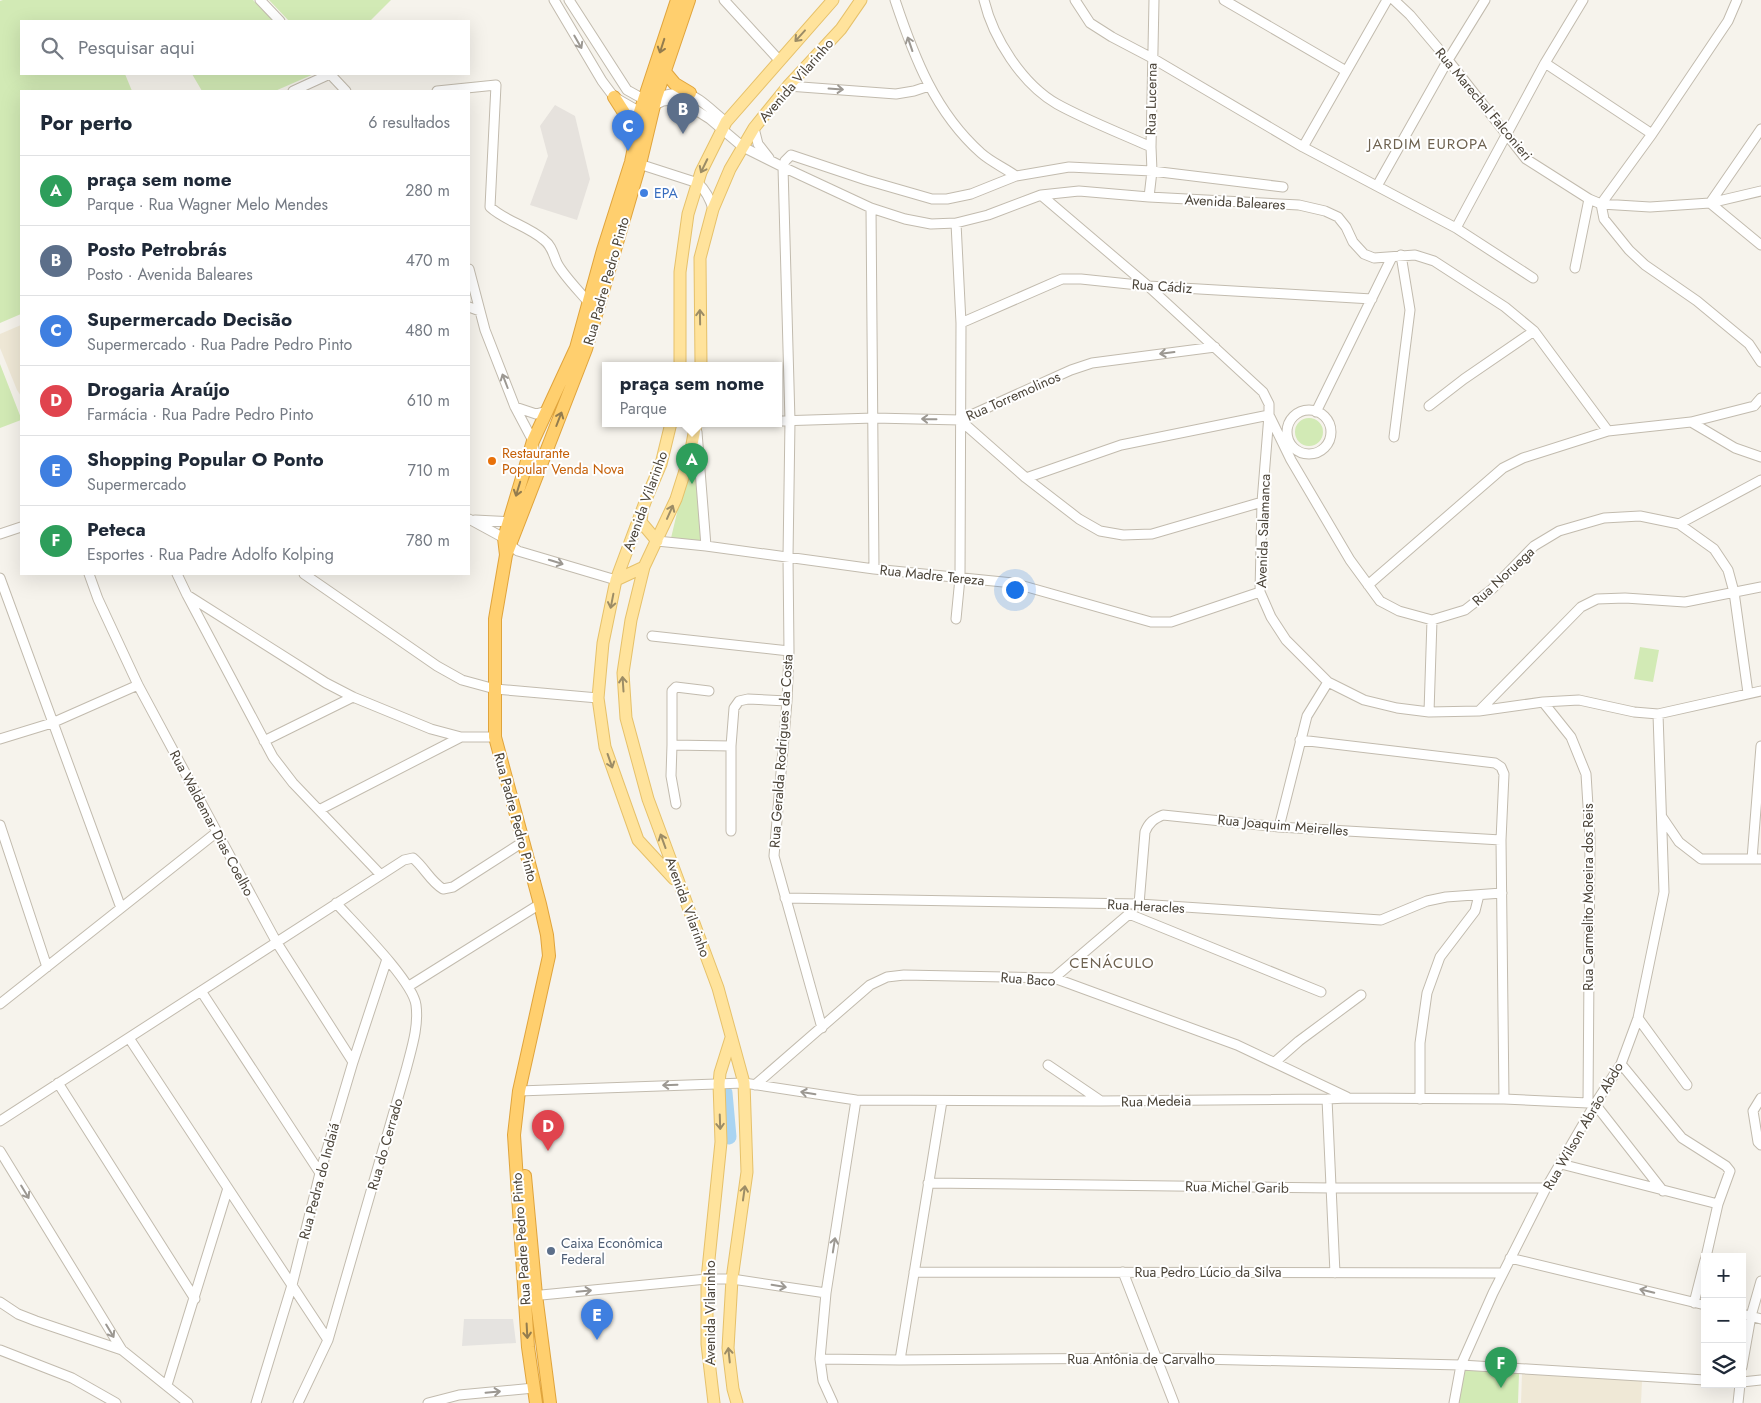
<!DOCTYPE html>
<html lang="pt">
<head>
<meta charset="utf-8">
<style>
  body { margin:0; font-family:Jost,sans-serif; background:#f2f2f3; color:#1f2937 }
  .controls { position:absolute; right:15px; bottom:15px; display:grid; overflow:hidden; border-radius:0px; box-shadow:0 5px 20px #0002 }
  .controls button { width:45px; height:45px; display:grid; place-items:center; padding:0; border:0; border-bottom:1px solid #e0e1e3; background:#fff; color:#1f2937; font:25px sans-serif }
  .you { position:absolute; left:1014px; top:589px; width:18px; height:18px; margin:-12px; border:4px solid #fff; border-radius:50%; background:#1a73e8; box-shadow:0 0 0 8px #1a73e833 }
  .badge { display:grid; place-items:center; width:32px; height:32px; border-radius:50%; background:#d93025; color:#fff; font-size:16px; font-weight:700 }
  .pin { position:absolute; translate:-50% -41px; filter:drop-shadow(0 1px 2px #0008) }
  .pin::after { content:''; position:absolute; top:26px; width:18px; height:15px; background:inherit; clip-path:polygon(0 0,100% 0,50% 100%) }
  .popup { position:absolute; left:602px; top:362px; width:180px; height:65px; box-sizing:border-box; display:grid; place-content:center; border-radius:0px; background:#fff; filter:drop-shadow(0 1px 4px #0005); font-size:16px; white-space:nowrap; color:#747a83 }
  .popup b { font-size:19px; color:#1f2937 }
  .popup::after { content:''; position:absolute; left:50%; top:100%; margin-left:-10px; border:10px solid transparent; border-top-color:#fff }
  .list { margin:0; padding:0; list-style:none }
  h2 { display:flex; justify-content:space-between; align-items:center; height:65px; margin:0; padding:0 20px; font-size:21px }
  h2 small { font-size:16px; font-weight:400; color:#747a83 }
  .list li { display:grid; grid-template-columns:32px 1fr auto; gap:15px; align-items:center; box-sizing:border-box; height:70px; padding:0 20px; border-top:1px solid #e0e1e3 }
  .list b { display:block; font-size:19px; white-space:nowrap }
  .list p { margin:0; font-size:16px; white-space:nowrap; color:#747a83 }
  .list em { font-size:16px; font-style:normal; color:#747a83 }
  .icon { flex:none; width:28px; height:28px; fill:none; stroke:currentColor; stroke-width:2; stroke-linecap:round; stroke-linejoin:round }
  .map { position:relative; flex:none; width:1761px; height:1403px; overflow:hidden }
  .search { position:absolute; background:#fff; box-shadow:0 5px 20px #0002; left:20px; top:20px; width:450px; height:55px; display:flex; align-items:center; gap:12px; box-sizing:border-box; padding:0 18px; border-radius:0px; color:#747a83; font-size:19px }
  .panel { position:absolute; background:#fff; box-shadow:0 5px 20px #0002; left:20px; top:90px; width:450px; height:485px; border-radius:0px }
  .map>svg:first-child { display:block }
</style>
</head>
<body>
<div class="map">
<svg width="1761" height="1403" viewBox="0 0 1761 1403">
  <rect width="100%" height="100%" fill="#f6f3ec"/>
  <path fill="#e6e2dd" d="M555,105L575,116L590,179L577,220L530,205L548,156L540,126Z"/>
  <path fill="#efe8d6" d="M21,325V396L17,390L0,348V334Z
    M1522,1374L1642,1381L1641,1403H1521Z"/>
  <path fill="#d2eab5" d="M3,0H253L274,21H21V74H125L132,91H21V314L0,323V1Z
    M269,0H391L370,21H289Z
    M192,74H314L275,91H202Z
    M0,364L21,418V420L0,428Z
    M1295 432a14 14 0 1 1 28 0a14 14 0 1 1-28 0Z
    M696,433L704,543L671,538Z
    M1640,647L1659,650L1653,682L1634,679Z
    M1460,1370L1519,1373L1518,1403H1459Z"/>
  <path fill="#e5e3e0" d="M464,1319H513L516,1343L462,1346Z"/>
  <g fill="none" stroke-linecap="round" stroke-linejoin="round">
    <path stroke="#a9d4f2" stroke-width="15" d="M725,1093L729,1137"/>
    <g stroke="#c2bbae" stroke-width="11">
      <path id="minor" d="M260,0L280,21
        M554,0L602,81L614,97L640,112L663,101L673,100L683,102L710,119L743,147L783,167L871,208L905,219L931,224L956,223L988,215L1041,195L1079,191L1149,197L1299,205L1325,211L1338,217L1346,227L1353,242L1364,254L1374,258L1415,255L1434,261L1505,307L1534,331L1608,431
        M569,0L627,90L645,100C692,87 690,92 726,122
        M724,0L779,60
        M895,0C914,57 935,112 981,153C991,162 1005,168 1016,176
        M984,0C993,38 1022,84 1057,104C1086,120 1120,133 1151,147
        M1075,0L1090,23L1112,37L1152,58L1303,147L1456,228L1533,278
        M1224,0L1346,71
        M1394,0L1410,15L1448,60L1526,159L1589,199L1601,204L1650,207L1710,203L1761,191
        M1737,0L1728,21L1652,134L1601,204L1604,219L1629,250L1645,265L1697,301L1749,344L1761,362
        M1545,63L1652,134
        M330,74L346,91
        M788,86L896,94L914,91L929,86
        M293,91L330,74
        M437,91L496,85L490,207C505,221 528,226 544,240C552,246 553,254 557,263C563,275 580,292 589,303
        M754,128L758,144L769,158
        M1761,129L1710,203L1761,245
        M1303,147L1387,0
        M636,163L698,183C706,191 710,198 713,209
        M1377,186L1448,60L1485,0
        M1041,195L1148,286L1263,392L1269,404V415L1262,502L1260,592L1271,617L1286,640L1328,682L1364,700L1397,708L1429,712L1479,711L1543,702L1579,700L1634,712L1658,714L1761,691
        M1149,197L1152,171L1151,147L1154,0
        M871,208L874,569
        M956,223L961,323L960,578L956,619
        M1456,228L1545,63L1583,0
        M1575,268L1589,199
        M469,269L485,330L515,407L533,441L535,456V473
        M469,307L480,311
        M961,323L1062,279H1081L1148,286L1372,299
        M1429,406L1464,379L1534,331
        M515,407L536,414L547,411
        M1287 432a22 22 0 1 1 44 0a22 22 0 1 1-44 0Z
        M1316,412L1392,257
        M1270,417L1291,460L1350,560L1380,601L1399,611L1432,620L1465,610L1492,589L1534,546L1559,531L1604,518L1640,516L1679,524L1714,549L1728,570L1734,592L1748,693
        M960,420L1026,478L1079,519L1100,531L1123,535L1152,534L1262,502
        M778,421L874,418L960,420L1071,370L1092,363L1215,347
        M1691,422L1735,448L1761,457
        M697,432L706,546
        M1394,437L1410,310L1401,255
        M1026,478L1121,445L1269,415
        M469,519L504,538L511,546L518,551L616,580
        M475,520L514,522
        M1679,524L1761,480
        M0,534L21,527
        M657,541L706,546L874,569L1013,583L1151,622H1171L1260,592
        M89,574L98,599L138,685L217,832L277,943L353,1062
        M177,574L187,595L273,757L293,783L380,874
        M304,574L437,666L462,680L495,689L598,698
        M0,578L121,908
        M1368,585L1503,468L1523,458L1608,431L1691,422L1754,406L1761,398
        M187,595L326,683L353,697L431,729L461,737H495
        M652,636L789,651
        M709,691L676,687L672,691V745L731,746
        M1543,702L1571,737L1586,774L1590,838L1588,1103
        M1479,711L1581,607L1597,599L1625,598L1685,602L1761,587
        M1429,712L1432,620
        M0,739L52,723L138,685
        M1300,740L1495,763L1501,767L1504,774L1501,840L1504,1099
        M264,741L353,697
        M672,745L671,776L676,804
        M319,810L461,737
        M1662,817L1679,842L1701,859H1761
        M0,825L47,967
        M1279,827L1307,716L1328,682
        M731,831V746L734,708L739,701L748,699L787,701
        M1752,859L1761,746
        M785,898L1139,904L1381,920L1427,901L1446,897L1502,893
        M1139,904L1145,832C1149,822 1154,819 1163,815L1279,827L1501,840
        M1129,914L1321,992
        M1054,978L1129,914
        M409,986L540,904
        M201,991L320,1173
        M0,1004L217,832
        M1638,1018L1687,1085
        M822,1028L774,856L787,701L789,651L788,557L790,421L783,167L785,161L791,155L866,180L932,199H947L971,194L1016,176L1069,167L1152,171L1283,187
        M129,1038L328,1340
        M1275,1062L1299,1041L1361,995
        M1621,1064L1682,1138L1726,1166L1730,1171L1718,1204L1706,1257
        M1048,1065L1101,1101
        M58,1083L195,1299
        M755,1085L870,985L887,977L904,975L1054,978L1237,1045L1347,1097
        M519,1091L744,1083L856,1100L1101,1101L1327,1099L1347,1098L1504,1099L1588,1103L1595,1104L1663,1191
        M1761,1098L1753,1111L1758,1142L1761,1145
        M1327,1099L1335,1273
        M1420,1099V1043L1427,993L1440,957L1475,911L1479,895
        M0,1121L404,860L413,858C425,868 430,881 443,889L453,887L523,842
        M0,1151L122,1350
        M1561,1164L1718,1204
        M928,1183L1331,1188H1546
        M1510,1258L1705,1305
        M914,1272L1502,1273
        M1123,1272L1174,1403
        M531,1296L707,1279H732L826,1293
        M0,1302L18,1314L36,1321L122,1350L188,1403
        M1694,1303L1705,1260
        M1742,1314L1761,1319
        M0,1350L72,1378L116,1403
        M820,1359L900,1360L1156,1358L1461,1365L1705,1380
        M900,1360L942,1101
        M1742,1367L1751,1316L1761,1281
        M1742,1382L1761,1380
        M167,1385L228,1188
        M256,1403L292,1285L320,1173L353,1062L387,959
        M298,1403L328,1340L406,1070C411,1050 419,1027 416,1005C413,981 354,923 336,903
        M428,1403L459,1395L534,1388
        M833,1403L823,1381L820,1359L826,1293L856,1100
        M1454,1403L1461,1365L1493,1293L1546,1188L1595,1104L1621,1064L1638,1018L1664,892L1658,714
        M1738,1403L1740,1384"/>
    </g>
    <g stroke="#e6c16a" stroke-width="13">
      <path id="major" d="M680,365V272L688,214L701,172L726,122L833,0
        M701,365L700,258L713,209L730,169L754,128L788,86L841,29L861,0
        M671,423L661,464L647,497L616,580L603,643L598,698L605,747L638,840L674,879
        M696,423L690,455L676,499L644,567L631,620L623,673L626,718L648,799L718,988L744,1083L747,1172L732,1279L728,1348L733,1389L737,1403
        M642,513L641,522L657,541
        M616,580L644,567
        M714,1403L707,1344V1279L721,1142L719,1084L720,1073L731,1038"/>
    </g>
    <g stroke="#e0a43c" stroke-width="14">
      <path id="highway" d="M665,72L675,84L690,93
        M614,97L637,133
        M506,555L504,538L533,441L576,348L603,250L631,162L637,133L640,112L677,0
        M525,1176L536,1295L550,1403
        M536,1403L528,1347L514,1135L519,1091L549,956L547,935L540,904L495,737V619L506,555L586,349L640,164L656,97L689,0"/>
    </g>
    <use href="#minor" stroke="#fff" stroke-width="9"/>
    <use href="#major" stroke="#ffe39c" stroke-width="11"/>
    <use href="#highway" stroke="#ffcf6e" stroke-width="12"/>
  </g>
  <defs><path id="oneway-shaft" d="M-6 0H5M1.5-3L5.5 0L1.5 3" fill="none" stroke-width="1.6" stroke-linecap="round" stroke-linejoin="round" transform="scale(1.25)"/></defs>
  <g stroke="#9c8c66">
    <use href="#oneway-shaft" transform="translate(800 36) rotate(132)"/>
    <use href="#oneway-shaft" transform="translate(704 166) rotate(116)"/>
    <use href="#oneway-shaft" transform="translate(700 317) rotate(-91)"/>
    <use href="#oneway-shaft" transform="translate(670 512) rotate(-66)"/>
    <use href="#oneway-shaft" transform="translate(612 601) rotate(101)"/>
    <use href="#oneway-shaft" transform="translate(623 684) rotate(-94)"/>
    <use href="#oneway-shaft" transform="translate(610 761) rotate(71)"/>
    <use href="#oneway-shaft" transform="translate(663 841) rotate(-110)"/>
    <use href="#oneway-shaft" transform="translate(720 1122) rotate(88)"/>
    <use href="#oneway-shaft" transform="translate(744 1193) rotate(-82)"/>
    <use href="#oneway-shaft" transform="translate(729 1355) rotate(-96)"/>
  </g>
  <g stroke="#9c9892">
    <use href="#oneway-shaft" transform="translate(578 42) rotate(60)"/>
    <use href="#oneway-shaft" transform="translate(910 44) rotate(-109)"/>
    <use href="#oneway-shaft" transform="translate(836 89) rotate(4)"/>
    <use href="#oneway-shaft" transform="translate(1167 353) rotate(173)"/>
    <use href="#oneway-shaft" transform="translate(505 381) rotate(-111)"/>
    <use href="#oneway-shaft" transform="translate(929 419) rotate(-179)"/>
    <use href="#oneway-shaft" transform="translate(556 562) rotate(17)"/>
    <use href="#oneway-shaft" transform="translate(670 1085) rotate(178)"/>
    <use href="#oneway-shaft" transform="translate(808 1093) rotate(-171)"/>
    <use href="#oneway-shaft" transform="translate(25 1192) rotate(59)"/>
    <use href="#oneway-shaft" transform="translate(834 1245) rotate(-81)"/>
    <use href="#oneway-shaft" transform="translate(779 1286) rotate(9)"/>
    <use href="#oneway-shaft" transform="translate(584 1291) rotate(-5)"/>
    <use href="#oneway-shaft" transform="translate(1647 1291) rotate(-166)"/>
    <use href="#oneway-shaft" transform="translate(110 1331) rotate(59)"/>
    <use href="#oneway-shaft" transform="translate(493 1392) rotate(-5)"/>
  </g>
  <g stroke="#937c4e">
    <use href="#oneway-shaft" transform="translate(662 46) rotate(108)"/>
    <use href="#oneway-shaft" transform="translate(559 419) rotate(-69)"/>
    <use href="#oneway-shaft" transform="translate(518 489) rotate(107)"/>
    <use href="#oneway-shaft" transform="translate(527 1331) rotate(87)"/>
  </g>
  <circle fill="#3f7fe0" stroke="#fff" stroke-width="2" cx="644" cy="193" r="5"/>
  <circle fill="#e8710a" stroke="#fff" stroke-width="2" cx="492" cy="461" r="5"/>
  <circle fill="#5c6f8a" stroke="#fff" stroke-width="2" cx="551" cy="1251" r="5"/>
  <g text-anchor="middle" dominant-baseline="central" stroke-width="4" stroke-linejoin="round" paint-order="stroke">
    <g font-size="14" fill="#4b4439" stroke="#fff">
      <text transform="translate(796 80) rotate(-49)">Avenida Vilarinho</text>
      <text transform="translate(1151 99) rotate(-89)">Rua Lucerna</text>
      <text transform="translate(1484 104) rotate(50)">Rua Marechal Falconieri</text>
      <text transform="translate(1235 202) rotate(3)">Avenida Baleares</text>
      <text transform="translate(606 281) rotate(-74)">Rua Padre Pedro Pinto</text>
      <text transform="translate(1162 286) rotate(4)">Rua Cádiz</text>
      <text transform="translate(1013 396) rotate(-24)">Rua Torremolinos</text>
      <text transform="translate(645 501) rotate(-70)">Avenida Vilarinho</text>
      <text transform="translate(1263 531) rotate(-88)">Avenida Salamanca</text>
      <text transform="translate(932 575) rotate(6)">Rua Madre Tereza</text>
      <text transform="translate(1503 576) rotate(-43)">Rua Noruega</text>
      <text transform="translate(781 751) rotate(-86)">Rua Geralda Rodrigues da Costa</text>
      <text transform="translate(516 817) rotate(75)">Rua Padre Pedro Pinto</text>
      <text transform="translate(212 823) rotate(62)">Rua Waldemar Dias Coelho</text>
      <text transform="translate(1283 825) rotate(5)">Rua Joaquim Meirelles</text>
      <text transform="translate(1588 897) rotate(-90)">Rua Carmelito Moreira dos Reis</text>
      <text transform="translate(1146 906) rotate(3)">Rua Heracles</text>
      <text transform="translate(688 907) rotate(70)">Avenida Vilarinho</text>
      <text transform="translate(1028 979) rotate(4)">Rua Baco</text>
      <text transform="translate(1156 1101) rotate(-1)">Rua Medeia</text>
      <text transform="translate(1583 1126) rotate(-60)">Rua Wilson Abrão Abdo</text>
      <text transform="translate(385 1144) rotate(-74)">Rua do Cerrado</text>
      <text transform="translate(319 1181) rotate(-75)">Rua Pedra do Indaiá</text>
      <text transform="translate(1237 1187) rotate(1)">Rua Michel Garib</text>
      <text transform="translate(521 1239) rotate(-94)">Rua Padre Pedro Pinto</text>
      <text x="1208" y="1272">Rua Pedro Lúcio da Silva</text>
      <text transform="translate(710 1313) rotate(-90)">Avenida Vilarinho</text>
      <text x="1141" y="1359">Rua Antônia de Carvalho</text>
    </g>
    <g font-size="14" fill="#366cbe" stroke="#fff" text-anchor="start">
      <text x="654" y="193">EPA</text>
    </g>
    <g font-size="14" fill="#c56008" stroke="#fff" text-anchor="start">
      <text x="502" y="453">Restaurante<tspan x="502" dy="16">Popular Venda Nova</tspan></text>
    </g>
    <g font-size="14" fill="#4e5e75" stroke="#fff" text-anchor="start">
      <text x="561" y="1243">Caixa Econômica<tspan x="561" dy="16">Federal</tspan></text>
    </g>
    <g font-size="15" letter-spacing="1" fill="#6e6250" stroke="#fff">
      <text x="1428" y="144">JARDIM EUROPA</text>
      <text x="1112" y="963">CENÁCULO</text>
    </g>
  </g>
</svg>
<div class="controls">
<button>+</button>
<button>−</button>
<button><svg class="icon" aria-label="layers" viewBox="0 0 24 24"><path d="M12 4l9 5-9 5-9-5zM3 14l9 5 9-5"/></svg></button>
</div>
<div class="you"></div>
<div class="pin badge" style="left:692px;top:484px;background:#2e9e5b">A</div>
<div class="popup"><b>praça sem nome</b>Parque</div>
<div class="pin badge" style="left:683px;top:134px;background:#5c6f8a">B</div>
<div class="pin badge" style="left:628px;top:151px;background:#3f7fe0">C</div>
<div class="pin badge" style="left:548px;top:1151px;background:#e0444e">D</div>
<div class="pin badge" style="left:597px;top:1340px;background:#3f7fe0">E</div>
<div class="pin badge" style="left:1501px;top:1388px;background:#2e9e5b">F</div>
<div class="search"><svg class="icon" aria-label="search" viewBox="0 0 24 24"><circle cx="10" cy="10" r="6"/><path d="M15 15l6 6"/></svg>Pesquisar aqui</div>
<section class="panel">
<h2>Por perto<small>6 resultados</small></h2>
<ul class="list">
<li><span class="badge" style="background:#2e9e5b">A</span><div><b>praça sem nome</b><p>Parque · Rua Wagner Melo Mendes</p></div><em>280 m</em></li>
<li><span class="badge" style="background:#5c6f8a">B</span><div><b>Posto Petrobrás</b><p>Posto · Avenida Baleares</p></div><em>470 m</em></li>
<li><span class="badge" style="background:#3f7fe0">C</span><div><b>Supermercado Decisão</b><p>Supermercado · Rua Padre Pedro Pinto</p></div><em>480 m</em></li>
<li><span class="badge" style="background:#e0444e">D</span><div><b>Drogaria Araújo</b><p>Farmácia · Rua Padre Pedro Pinto</p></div><em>610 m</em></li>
<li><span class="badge" style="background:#3f7fe0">E</span><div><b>Shopping Popular O Ponto</b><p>Supermercado</p></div><em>710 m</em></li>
<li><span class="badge" style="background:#2e9e5b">F</span><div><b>Peteca</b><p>Esportes · Rua Padre Adolfo Kolping</p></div><em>780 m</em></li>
</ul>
</section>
</div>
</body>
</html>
